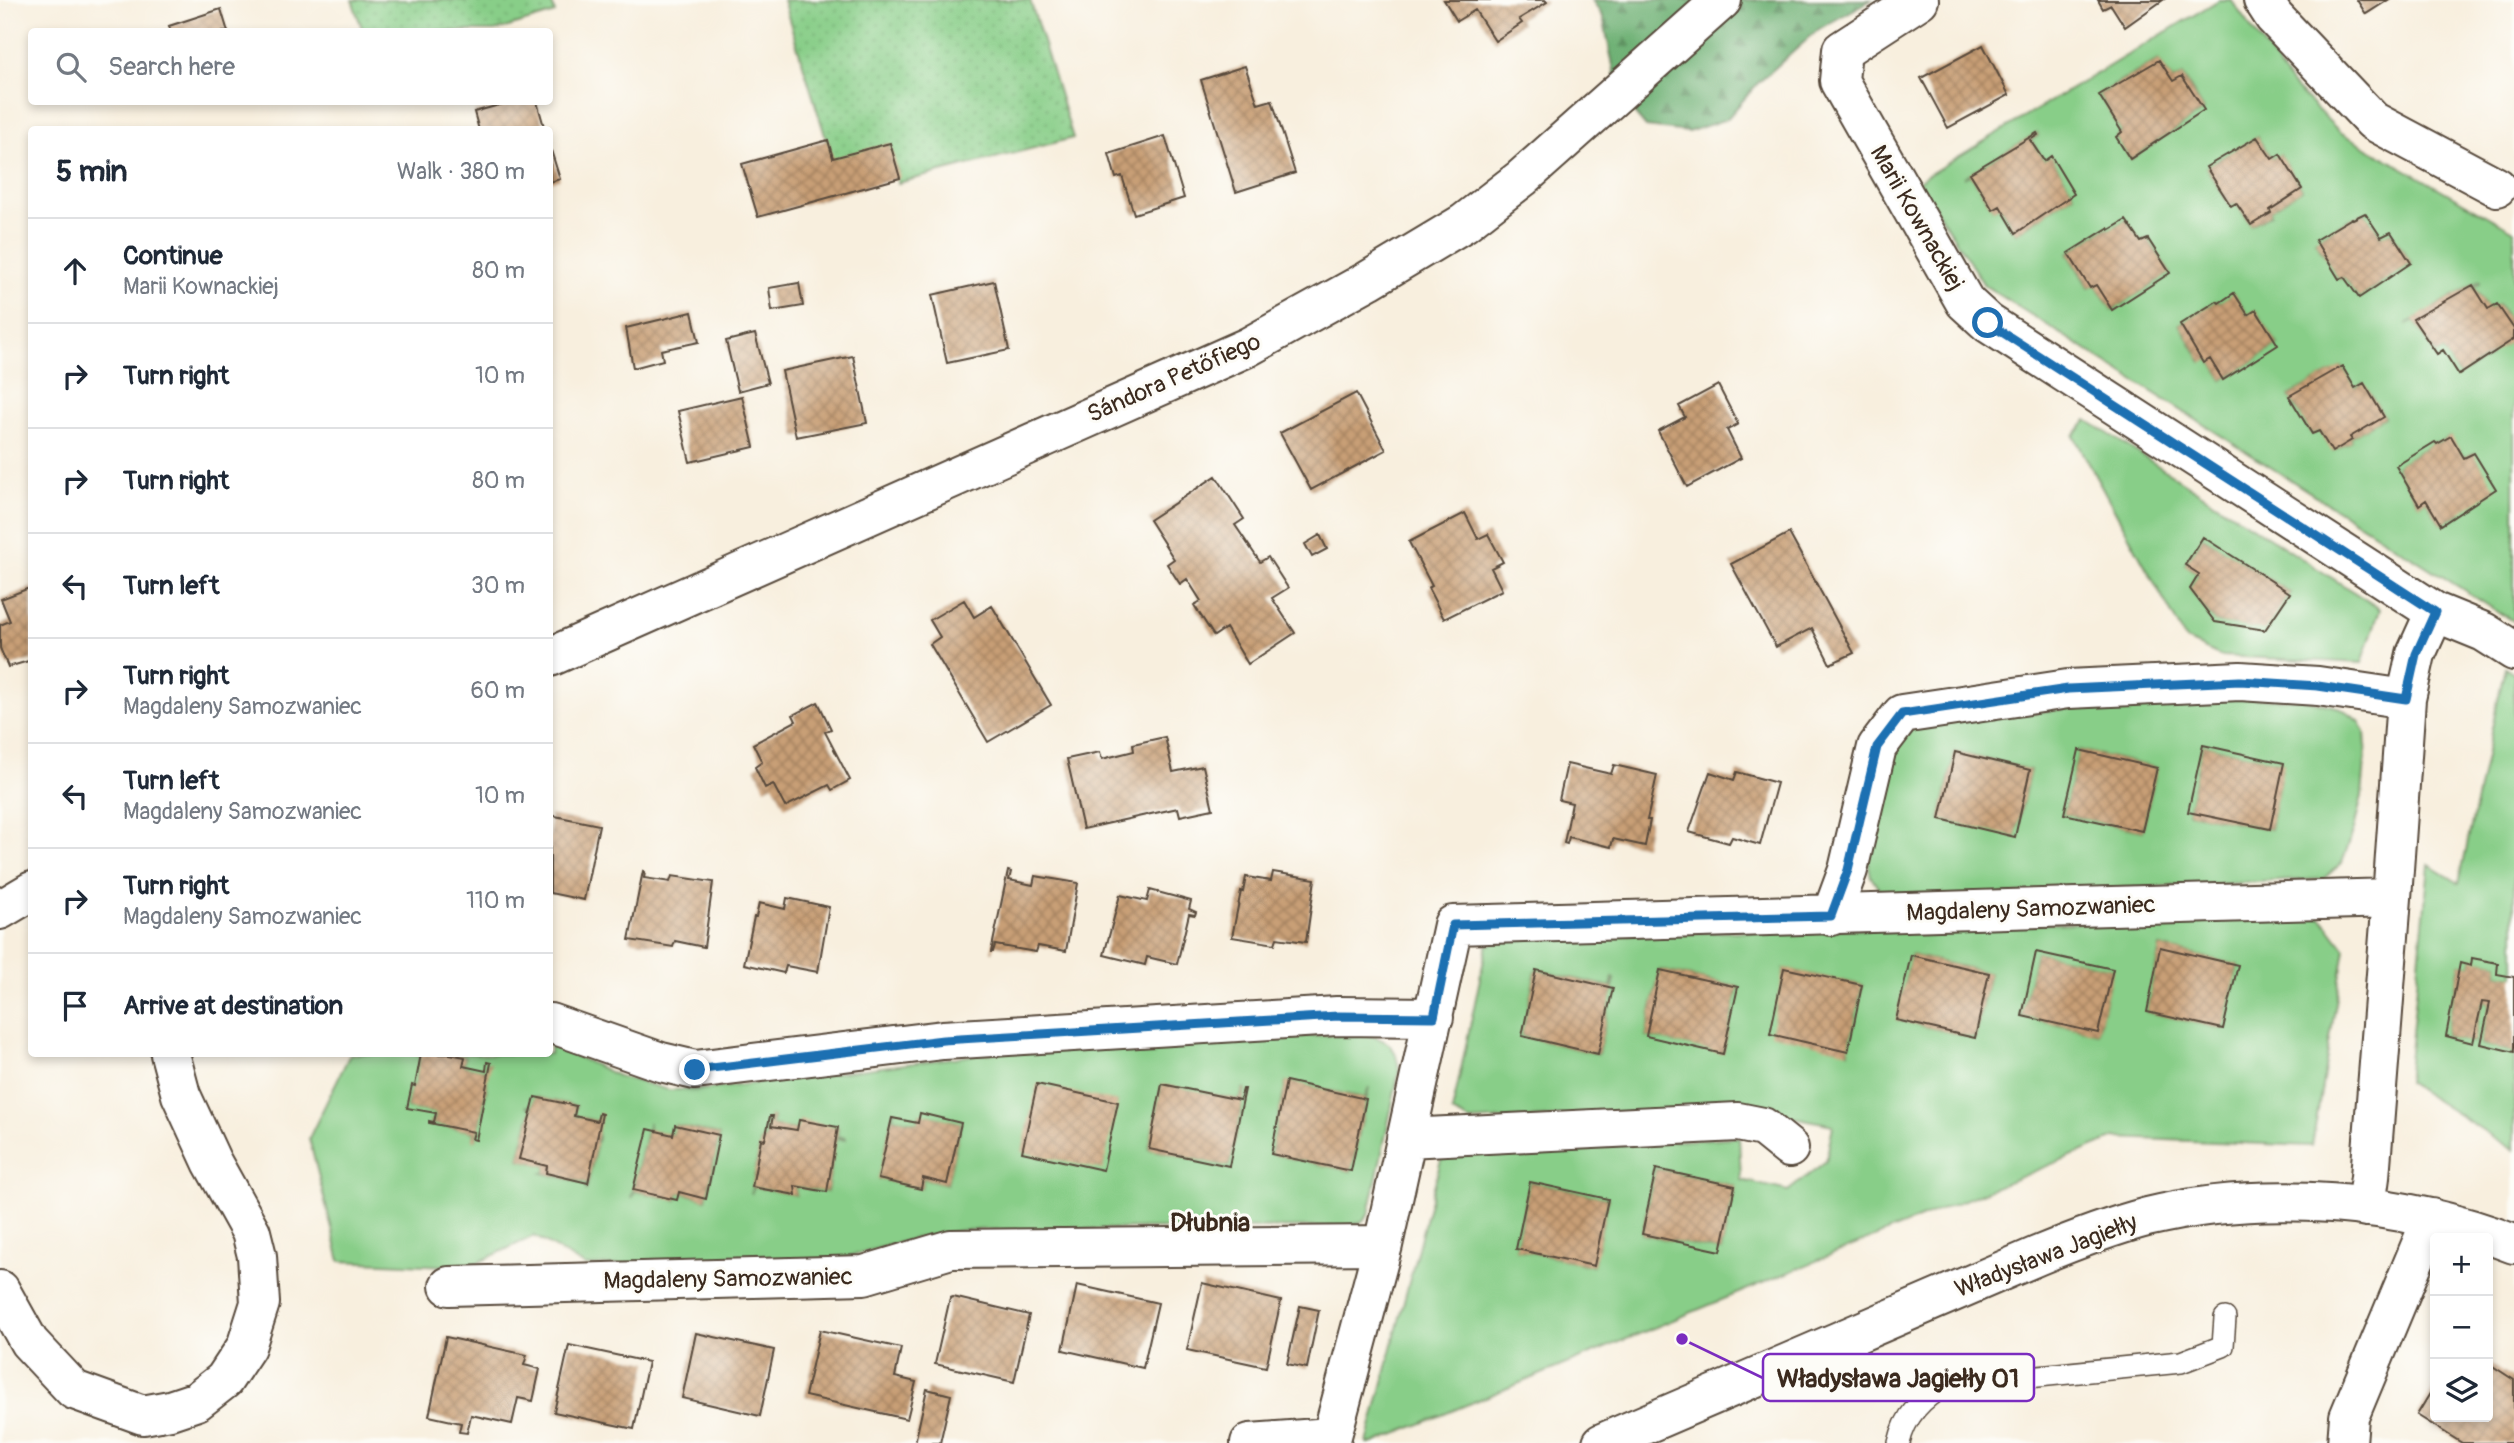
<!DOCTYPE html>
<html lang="en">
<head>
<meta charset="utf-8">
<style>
  body { margin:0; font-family:Pangolin,sans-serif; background:#f2f2f3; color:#1f2937 }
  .controls { position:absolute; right:21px; bottom:21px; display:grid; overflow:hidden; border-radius:7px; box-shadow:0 4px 10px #0003 }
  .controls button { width:63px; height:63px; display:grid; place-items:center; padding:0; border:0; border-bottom:2px solid #e0e1e3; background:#fff; color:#1f2937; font:35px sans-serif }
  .stop { position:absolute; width:21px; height:21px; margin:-16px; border:5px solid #1f6fb2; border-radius:50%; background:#fff }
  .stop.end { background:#1f6fb2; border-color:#fff; box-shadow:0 2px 7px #0008 }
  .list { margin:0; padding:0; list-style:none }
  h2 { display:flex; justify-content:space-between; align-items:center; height:91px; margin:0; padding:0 28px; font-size:30px }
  h2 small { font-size:23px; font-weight:400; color:#747a83 }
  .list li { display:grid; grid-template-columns:46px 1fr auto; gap:21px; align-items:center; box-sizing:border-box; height:105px; padding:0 28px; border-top:2px solid #e0e1e3 }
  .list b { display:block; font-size:26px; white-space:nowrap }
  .list p { margin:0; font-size:23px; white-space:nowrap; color:#747a83 }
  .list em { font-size:23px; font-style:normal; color:#747a83 }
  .icon { flex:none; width:38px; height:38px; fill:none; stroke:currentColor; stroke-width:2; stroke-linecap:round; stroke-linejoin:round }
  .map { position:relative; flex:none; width:2514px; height:1443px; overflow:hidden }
  .search { position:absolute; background:#fff; box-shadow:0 4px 10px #0003; left:28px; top:28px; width:525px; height:77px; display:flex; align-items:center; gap:18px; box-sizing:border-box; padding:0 24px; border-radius:7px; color:#747a83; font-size:26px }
  .panel { position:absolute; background:#fff; box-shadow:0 4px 10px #0003; left:28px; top:126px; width:525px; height:931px; border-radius:7px }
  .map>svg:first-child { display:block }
</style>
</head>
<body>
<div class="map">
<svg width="2514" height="1443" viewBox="0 0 2514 1443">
  <defs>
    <pattern id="grass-dots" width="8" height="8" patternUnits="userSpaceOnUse" patternTransform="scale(1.75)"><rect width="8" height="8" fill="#88ce88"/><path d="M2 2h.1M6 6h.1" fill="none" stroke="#76b175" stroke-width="1.8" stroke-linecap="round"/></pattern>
    <pattern id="forest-firs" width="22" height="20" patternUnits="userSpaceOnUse" patternTransform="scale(1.75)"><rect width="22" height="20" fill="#6eb174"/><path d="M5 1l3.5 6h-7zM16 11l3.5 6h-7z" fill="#5c905f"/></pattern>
    <pattern id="building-cross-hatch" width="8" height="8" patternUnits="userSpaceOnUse" patternTransform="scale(1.75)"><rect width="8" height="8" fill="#c89f76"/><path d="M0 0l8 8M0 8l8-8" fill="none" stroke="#a48260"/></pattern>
  </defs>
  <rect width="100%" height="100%" fill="#fdfcf7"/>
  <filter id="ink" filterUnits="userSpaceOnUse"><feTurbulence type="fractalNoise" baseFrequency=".0143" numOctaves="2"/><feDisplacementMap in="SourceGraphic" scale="14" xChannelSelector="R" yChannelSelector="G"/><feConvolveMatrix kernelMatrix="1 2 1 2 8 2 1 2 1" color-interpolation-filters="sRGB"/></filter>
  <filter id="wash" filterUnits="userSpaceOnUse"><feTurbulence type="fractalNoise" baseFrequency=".00686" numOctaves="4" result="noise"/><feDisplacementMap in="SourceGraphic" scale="28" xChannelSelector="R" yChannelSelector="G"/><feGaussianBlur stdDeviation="1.57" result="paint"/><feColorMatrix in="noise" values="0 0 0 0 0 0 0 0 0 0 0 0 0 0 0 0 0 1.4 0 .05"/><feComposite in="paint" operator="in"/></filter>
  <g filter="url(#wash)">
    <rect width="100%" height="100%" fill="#f8efde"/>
    <path fill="url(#grass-dots)" stroke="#627c53" stroke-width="2" d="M352,0H551L555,13L495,31H363Z
      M783,0H1030L1073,138L898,183L885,146L833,161Z"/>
    <path fill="url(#forest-firs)" stroke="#546e49" stroke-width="2" d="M1592,0H1871L1819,29L1757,84L1727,119L1688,132L1646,127L1619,95L1603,17Z"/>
    <path fill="#88ce88" stroke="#627c53" stroke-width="2" fill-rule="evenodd" d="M2219,0H2231L2292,85L2340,132L2514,231V329L2498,304L2488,309L2474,287L2480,283L2479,281L2406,324L2414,320L2436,354L2443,350L2459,375L2491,356L2490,353L2514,339V622L1984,285L1918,181ZM2158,60L2173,81L2183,76L2204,110L2131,159L2116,137L2122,132L2099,94ZM2037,133L2038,136L2031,140L2044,161L2051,157L2074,194L2016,233L2000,206L1993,209L1971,175L1964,177ZM2257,137L2272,159L2280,155L2302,189L2270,210L2271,214L2251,225L2236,203L2230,206L2206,167ZM2365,213L2381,237L2391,232L2411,263L2359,298L2344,277L2339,279L2315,240L2351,218L2353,219ZM2126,220L2141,242L2148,239L2170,273L2112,310L2096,285L2089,288L2068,253L2107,228L2109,230ZM2234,294L2248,315L2256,311L2278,345L2223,380L2210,359L2202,362L2180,324L2217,301L2219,303ZM2342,367L2355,388L2363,383L2384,417L2350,437L2352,440L2333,451L2319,431L2312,434L2289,396ZM2450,437L2464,458L2474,453L2460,514L2441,524L2426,500L2419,504L2396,466L2435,442L2437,444Z
      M2087,420L2380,609L2362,663L2221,656L2186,640L2074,436ZM2203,537L2290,593L2265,629L2215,622L2190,589L2199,574L2185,564Z
      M2505,667L2514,673V977L2497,974L2498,963L2472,959L2471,966L2460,964L2446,1036L2473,1043L2482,1002L2490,1003L2481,1044L2514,1052V1150L2407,1082L2429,865L2459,883Z
      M2166,698L2303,699L2341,708L2360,722L2365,732L2366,750L2362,796L2354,829L2342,863L2323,879L1903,899L1881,893L1871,877L1868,861L1896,746L1904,733L1923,724ZM2203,745L2283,763L2270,829L2188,812ZM2079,750L2157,768L2142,831L2064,814ZM1955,752L2030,770L2015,836L1940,819Z
      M2321,917L2345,949L2312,1146L2115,1138L1374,1443H1367L1442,1156L1739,1137L1741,1180L1788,1191L1826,1161L1833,1125L1745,1107L1470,1121L1452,1112L1487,945L1519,937ZM2160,947L2238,965L2223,1029L2147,1012ZM2036,952L2112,969L2098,1033L2022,1016ZM1911,955L1989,973L1975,1038L1897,1020ZM1784,969L1862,985L1848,1051ZM1536,970L1611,987L1613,978L1615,979L1598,1054L1522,1036ZM1660,970L1738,987L1723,1053L1646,1036ZM1656,1169L1735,1186L1721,1251L1642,1234ZM1530,1182L1608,1199L1593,1266L1516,1249Z
      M1364,1034C1389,1040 1397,1045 1399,1072L1369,1214L1361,1222L1345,1227L964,1230L920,1237L839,1259L585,1266L534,1236L469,1267L340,1261L309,1138L350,1054H421H415L421,1057L415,1086H412L407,1108L436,1113L434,1122L430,1121V1123L474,1132L473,1139H476L487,1087V1063L486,1071L463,1066L465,1057L450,1054H550V1044L618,1076L669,1090L710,1089L1063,1044ZM1286,1082L1365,1098L1369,1087L1351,1171L1271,1154ZM1162,1085L1240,1100L1243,1089H1245L1229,1166L1149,1149ZM535,1097L576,1106L574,1116L597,1121L598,1138L586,1191V1183L543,1173L546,1172L547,1166L519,1159L532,1108L526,1106H533ZM894,1110L893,1118L918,1123L920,1114L961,1123L947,1184L923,1178L921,1188L879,1179ZM770,1116L773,1117L771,1126L797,1130L838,1127L837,1136L846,1138V1140L836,1138L827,1192L795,1186L796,1195L754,1187L751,1194L761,1140H765ZM649,1122V1130L673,1135L675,1125L719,1135L706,1199L679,1192L677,1200L635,1191L631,1198Z"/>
    <g id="blocks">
      <path fill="url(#building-cross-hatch)" d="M1444,0H1545L1547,2L1519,19L1522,23L1495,41L1475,10L1457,21Z
        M2098,0H2163L2125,27L2111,5L2103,9Z
        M2357,0H2388L2366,14Z
        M221,9L228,32H171L169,26Z
        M1983,45L2009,95L1948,128L1921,78Z
        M2159,60L2173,81L2182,76L2204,110L2130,159L2116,137L2122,132L2099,95Z
        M1245,66L1258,104L1272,100L1295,173L1236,192L1201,80Z
        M510,102H537L545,130H479L474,112Z
        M2037,133L2038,135L2030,140L2044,161L2051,156L2074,194L2016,233L2000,206L1993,210L1970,173Z
        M1165,136L1184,198L1134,214L1122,176L1116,178L1109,154Z
        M2257,137L2272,159L2280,154L2302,189L2270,210L2271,213L2251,225L2236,203L2231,206L2206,167Z
        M828,140L833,158L890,143L900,178L758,217L742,164Z
        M550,147L560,179L550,182Z
        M2365,213L2381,237L2391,232L2411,263L2359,298L2344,277L2339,279L2315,240L2352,218L2353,219Z
        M2126,220L2141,242L2148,239L2170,273L2112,310L2096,285L2090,288L2068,253L2108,228L2109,230Z
        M994,281L1009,350L947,363L932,295Z
        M799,283L803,306L772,311L769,288Z
        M2473,285L2488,309L2497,304L2514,329V339L2459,375L2443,350L2437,354L2413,319Z
        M2234,293L2248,315L2256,310L2278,345L2223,380L2210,359L2203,363L2180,324L2217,301L2219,303Z
        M692,312L699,342L661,350L663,360L633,368L626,328Z
        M755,334L768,383L738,391L726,341Z
        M853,356L867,423L796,437L782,371Z
        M2342,366L2355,388L2364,383L2384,417L2350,437L2352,440L2332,452L2319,431L2312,434L2289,396Z
        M1718,385L1738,424L1727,430L1741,458L1687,487L1658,431L1685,417L1679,406Z
        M1356,393L1386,450L1311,490L1280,433Z
        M742,396L754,447L690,462L678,411Z
        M2451,436L2464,458L2474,453L2496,489L2441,525L2426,500L2419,505L2396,466L2435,442L2437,444Z
        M1216,476L1244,519L1235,525L1260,562L1268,557L1288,588L1272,598L1295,633L1248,664L1226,628L1214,636L1194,605L1201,601L1187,579L1180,584L1167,564L1174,559L1149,520Z
        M1465,513L1478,539L1488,534L1503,562L1491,568L1502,590L1444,619L1428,588L1432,586L1409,542Z
        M1789,533L1854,653L1830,664L1812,628L1776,647L1731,564Z
        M1320,535L1327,549L1312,557L1305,544Z
        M2203,537L2290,593L2265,630L2215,622L2190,589L2199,574L2185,565Z
        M32,587V660L8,667L0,648V625L10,621L1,599Z
        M964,600L974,617L992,606L1051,705L988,742L930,644L940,637L930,620Z
        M818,702L831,729L825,732L850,780L832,790L829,785L785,807L773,784L765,788L755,767L762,762L753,744L796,721L793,715Z
        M1165,737L1173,772L1203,766L1213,809L1180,816L1178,808L1083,829L1067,759L1100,752L1102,759L1134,751L1133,744Z
        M2203,745L2284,763L2270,829L2188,812Z
        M2079,750L2157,768L2142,831L2064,814Z
        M1955,752L2030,770L2015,837L1940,819Z
        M1567,764L1611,774L1614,765L1657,775L1647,820H1650L1645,846L1613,839L1611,847L1569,837L1567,844L1564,843L1572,803L1559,800Z
        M1710,772L1734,780L1737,772L1777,783L1760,845L1732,837L1729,843L1689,832Z
        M550,815L599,825L584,900L550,893Z
        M643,871L645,872L644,878L670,882L672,876L713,882L704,947L675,941L673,947L629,940Z
        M1008,871L1011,872L1009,880L1033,885L1035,876L1078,883L1066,951L1038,946L1036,952L995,945L993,952H991Z
        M1273,872L1315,879L1306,942L1277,938L1275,944L1232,937L1241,891L1243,892L1246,877L1271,881Z
        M1150,890L1191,901L1189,909L1196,912L1195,915L1189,914L1177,964L1147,957L1145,965L1104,955L1120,895L1147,901Z
        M787,898L829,907L818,972L786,966L784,973L744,964L754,917H756L759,903L785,909Z
        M2160,947L2238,965L2223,1029L2147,1012Z
        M2036,952L2113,969L2098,1033L2022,1016Z
        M1911,955L1989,973L1975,1038L1896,1020Z
        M2472,958L2498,963L2497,974L2514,977V1052L2481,1044L2490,1003L2482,1002L2473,1043L2446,1036L2460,963L2471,966Z
        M1784,968L1862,985L1848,1052L1770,1034Z
        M1536,970L1613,988L1598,1054L1522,1036Z
        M1660,970L1738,987L1723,1054L1646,1036Z
        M421,1054H450L465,1057L463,1066L486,1071L487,1062L491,1063L476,1140L472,1139L474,1132L429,1123V1121L434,1122L436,1113L407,1108L412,1085L415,1086Z
        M1286,1081L1366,1099L1351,1171L1271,1154Z
        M1037,1084L1118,1102L1103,1170L1022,1152Z
        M1162,1084L1240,1100L1243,1089H1245L1229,1166L1149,1149Z
        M535,1097L576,1106L574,1116L597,1121L599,1113L602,1114L588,1183L546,1173L547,1166L519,1159Z
        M920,1113L961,1123L947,1184L923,1178L921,1189L878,1179L892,1118L918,1123Z
        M770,1116H773L771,1126L797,1130L799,1120L838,1127L827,1192L795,1186L796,1195L752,1187L761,1139L765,1140Z
        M675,1125L719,1135L706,1199L679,1192L677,1200L633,1190L648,1129L673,1135Z
        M1656,1169L1735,1186L1721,1251L1642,1234Z
        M1530,1182L1608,1199L1594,1266L1516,1249Z
        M1202,1283L1281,1301L1266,1367L1187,1350Z
        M1077,1285L1158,1303L1143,1368L1063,1350Z
        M953,1297L1029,1315L1014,1382L935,1364L950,1298Z
        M1300,1306L1319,1310L1307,1368L1287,1364Z
        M820,1330L901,1348L895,1377L916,1382L907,1419L805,1396Z
        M696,1333L774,1350L760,1416L682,1398Z
        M446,1337L527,1355L524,1365L540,1369L533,1401L518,1398L512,1424L471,1415L467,1433L459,1432L461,1423L429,1416Z
        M569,1345L648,1362L634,1429L554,1412Z
        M2488,1363L2514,1380V1443H2462L2417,1415L2435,1385V1417H2488Z
        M927,1389L951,1395L940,1443H915Z"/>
    </g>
  </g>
  <g filter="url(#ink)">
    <use href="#blocks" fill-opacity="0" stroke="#57483b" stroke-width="2"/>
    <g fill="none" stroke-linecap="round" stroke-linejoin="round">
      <g stroke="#57483b" stroke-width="24">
        <path id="lane" d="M1899,1443C1905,1416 1922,1397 1947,1385L2181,1362L2223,1346L2225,1318"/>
      </g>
      <g stroke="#57483b" stroke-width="42">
        <path id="street" d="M1919,0L1842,50L1839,81L1965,302L1988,323L2435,612L2484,632L2514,651
          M2263,0L2274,17L2373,121L2497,187
          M550,657L1248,347L1369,280L1464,223L1522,178L1722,0
          M2406,699L2416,654L2435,612
          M0,910L32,891
          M1831,916L1848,870L1877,747L1902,714L2068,689L2240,681L2318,686L2406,699L2392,898
          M550,1023L661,1062L695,1070L943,1040L1337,1016L1434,1017
          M1406,1138L1738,1122L1763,1127L1789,1148
          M449,1286L864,1275L951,1249L1383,1245
          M0,1290L29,1342L74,1390L143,1415L170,1410L197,1401L224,1380L246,1347L260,1303L257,1256L251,1232L212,1162L181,1095L170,1054
          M1250,1443L1331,1437
          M1330,1443L1383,1245L1453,925L2392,898L2370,1177L2366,1207
          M1602,1443L2037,1256C2073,1241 2109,1227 2147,1217C2266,1188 2401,1200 2514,1244
          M2347,1443L2349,1417L2432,1218"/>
      </g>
      <use href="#lane" stroke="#fff" stroke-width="21"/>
      <use href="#street" stroke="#fff" stroke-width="38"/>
    </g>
  </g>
  <g fill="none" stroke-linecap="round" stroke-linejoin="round" filter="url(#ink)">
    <path stroke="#1f6fb2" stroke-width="9" d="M695,1070L943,1040L1338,1016L1434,1017L1453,925L1831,916L1848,870L1877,747L1902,714L2068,689L2240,681L2318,686L2406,699L2416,654L2435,612L1988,323"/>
  </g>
  <g text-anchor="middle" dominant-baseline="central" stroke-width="6" stroke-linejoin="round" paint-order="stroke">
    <g font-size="24" fill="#3b2a1e" stroke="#fdfcf7">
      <text transform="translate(1917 218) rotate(60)">Marii Kownackiej</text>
      <text transform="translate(1174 378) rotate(-24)">Sándora Petőfiego</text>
      <text transform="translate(2031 909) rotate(-2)">Magdaleny Samozwaniec</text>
      <text transform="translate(2046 1256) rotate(-21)">Władysława Jagiełły</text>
      <text transform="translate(728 1279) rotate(-1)">Magdaleny Samozwaniec</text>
    </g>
    <g font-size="26" font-weight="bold" fill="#3b2a1e" stroke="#fdfcf7">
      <text x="1210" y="1223">Dłubnia</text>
    </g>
  </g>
  <path fill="none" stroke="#7b2cbf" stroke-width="2.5" d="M1682 1339L1763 1378"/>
  <circle fill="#7b2cbf" stroke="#fdfcf7" stroke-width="2.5" cx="1682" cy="1339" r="7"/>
  <rect fill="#fdfcf7" stroke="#7b2cbf" stroke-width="2.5" x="1763" y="1354" width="271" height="47" rx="7"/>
  <g font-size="26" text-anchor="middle" font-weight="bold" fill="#3b2a1e">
    <text x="1898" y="1387">Władysława Jagiełły 01</text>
  </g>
</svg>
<div class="controls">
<button>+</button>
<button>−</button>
<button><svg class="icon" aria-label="layers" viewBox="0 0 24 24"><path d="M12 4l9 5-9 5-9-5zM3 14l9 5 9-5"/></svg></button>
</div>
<div class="stop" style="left:1988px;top:323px"></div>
<div class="stop end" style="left:695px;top:1070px"></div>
<div class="search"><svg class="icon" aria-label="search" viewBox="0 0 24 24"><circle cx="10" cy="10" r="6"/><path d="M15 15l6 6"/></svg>Search here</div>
<section class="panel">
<h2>5 min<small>Walk · 380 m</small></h2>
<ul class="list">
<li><svg class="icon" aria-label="ahead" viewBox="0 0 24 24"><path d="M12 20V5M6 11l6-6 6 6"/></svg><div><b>Continue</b><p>Marii Kownackiej</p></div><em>80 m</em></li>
<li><svg class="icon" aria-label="right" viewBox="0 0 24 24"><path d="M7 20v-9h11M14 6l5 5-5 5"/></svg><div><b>Turn right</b></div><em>10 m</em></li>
<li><svg class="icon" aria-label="right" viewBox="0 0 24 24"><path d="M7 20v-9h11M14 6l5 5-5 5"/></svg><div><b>Turn right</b></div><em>80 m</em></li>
<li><svg class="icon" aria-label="left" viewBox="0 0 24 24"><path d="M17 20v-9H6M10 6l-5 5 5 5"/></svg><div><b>Turn left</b></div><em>30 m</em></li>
<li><svg class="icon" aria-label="right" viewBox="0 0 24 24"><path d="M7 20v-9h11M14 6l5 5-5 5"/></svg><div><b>Turn right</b><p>Magdaleny Samozwaniec</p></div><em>60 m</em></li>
<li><svg class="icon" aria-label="left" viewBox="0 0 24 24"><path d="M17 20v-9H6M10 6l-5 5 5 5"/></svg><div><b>Turn left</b><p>Magdaleny Samozwaniec</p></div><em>10 m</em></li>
<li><svg class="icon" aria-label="right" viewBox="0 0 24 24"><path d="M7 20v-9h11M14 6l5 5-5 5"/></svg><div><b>Turn right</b><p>Magdaleny Samozwaniec</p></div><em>110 m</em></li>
<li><svg class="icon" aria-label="arrive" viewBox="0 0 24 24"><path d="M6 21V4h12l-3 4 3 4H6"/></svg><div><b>Arrive at destination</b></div></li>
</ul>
</section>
</div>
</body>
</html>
